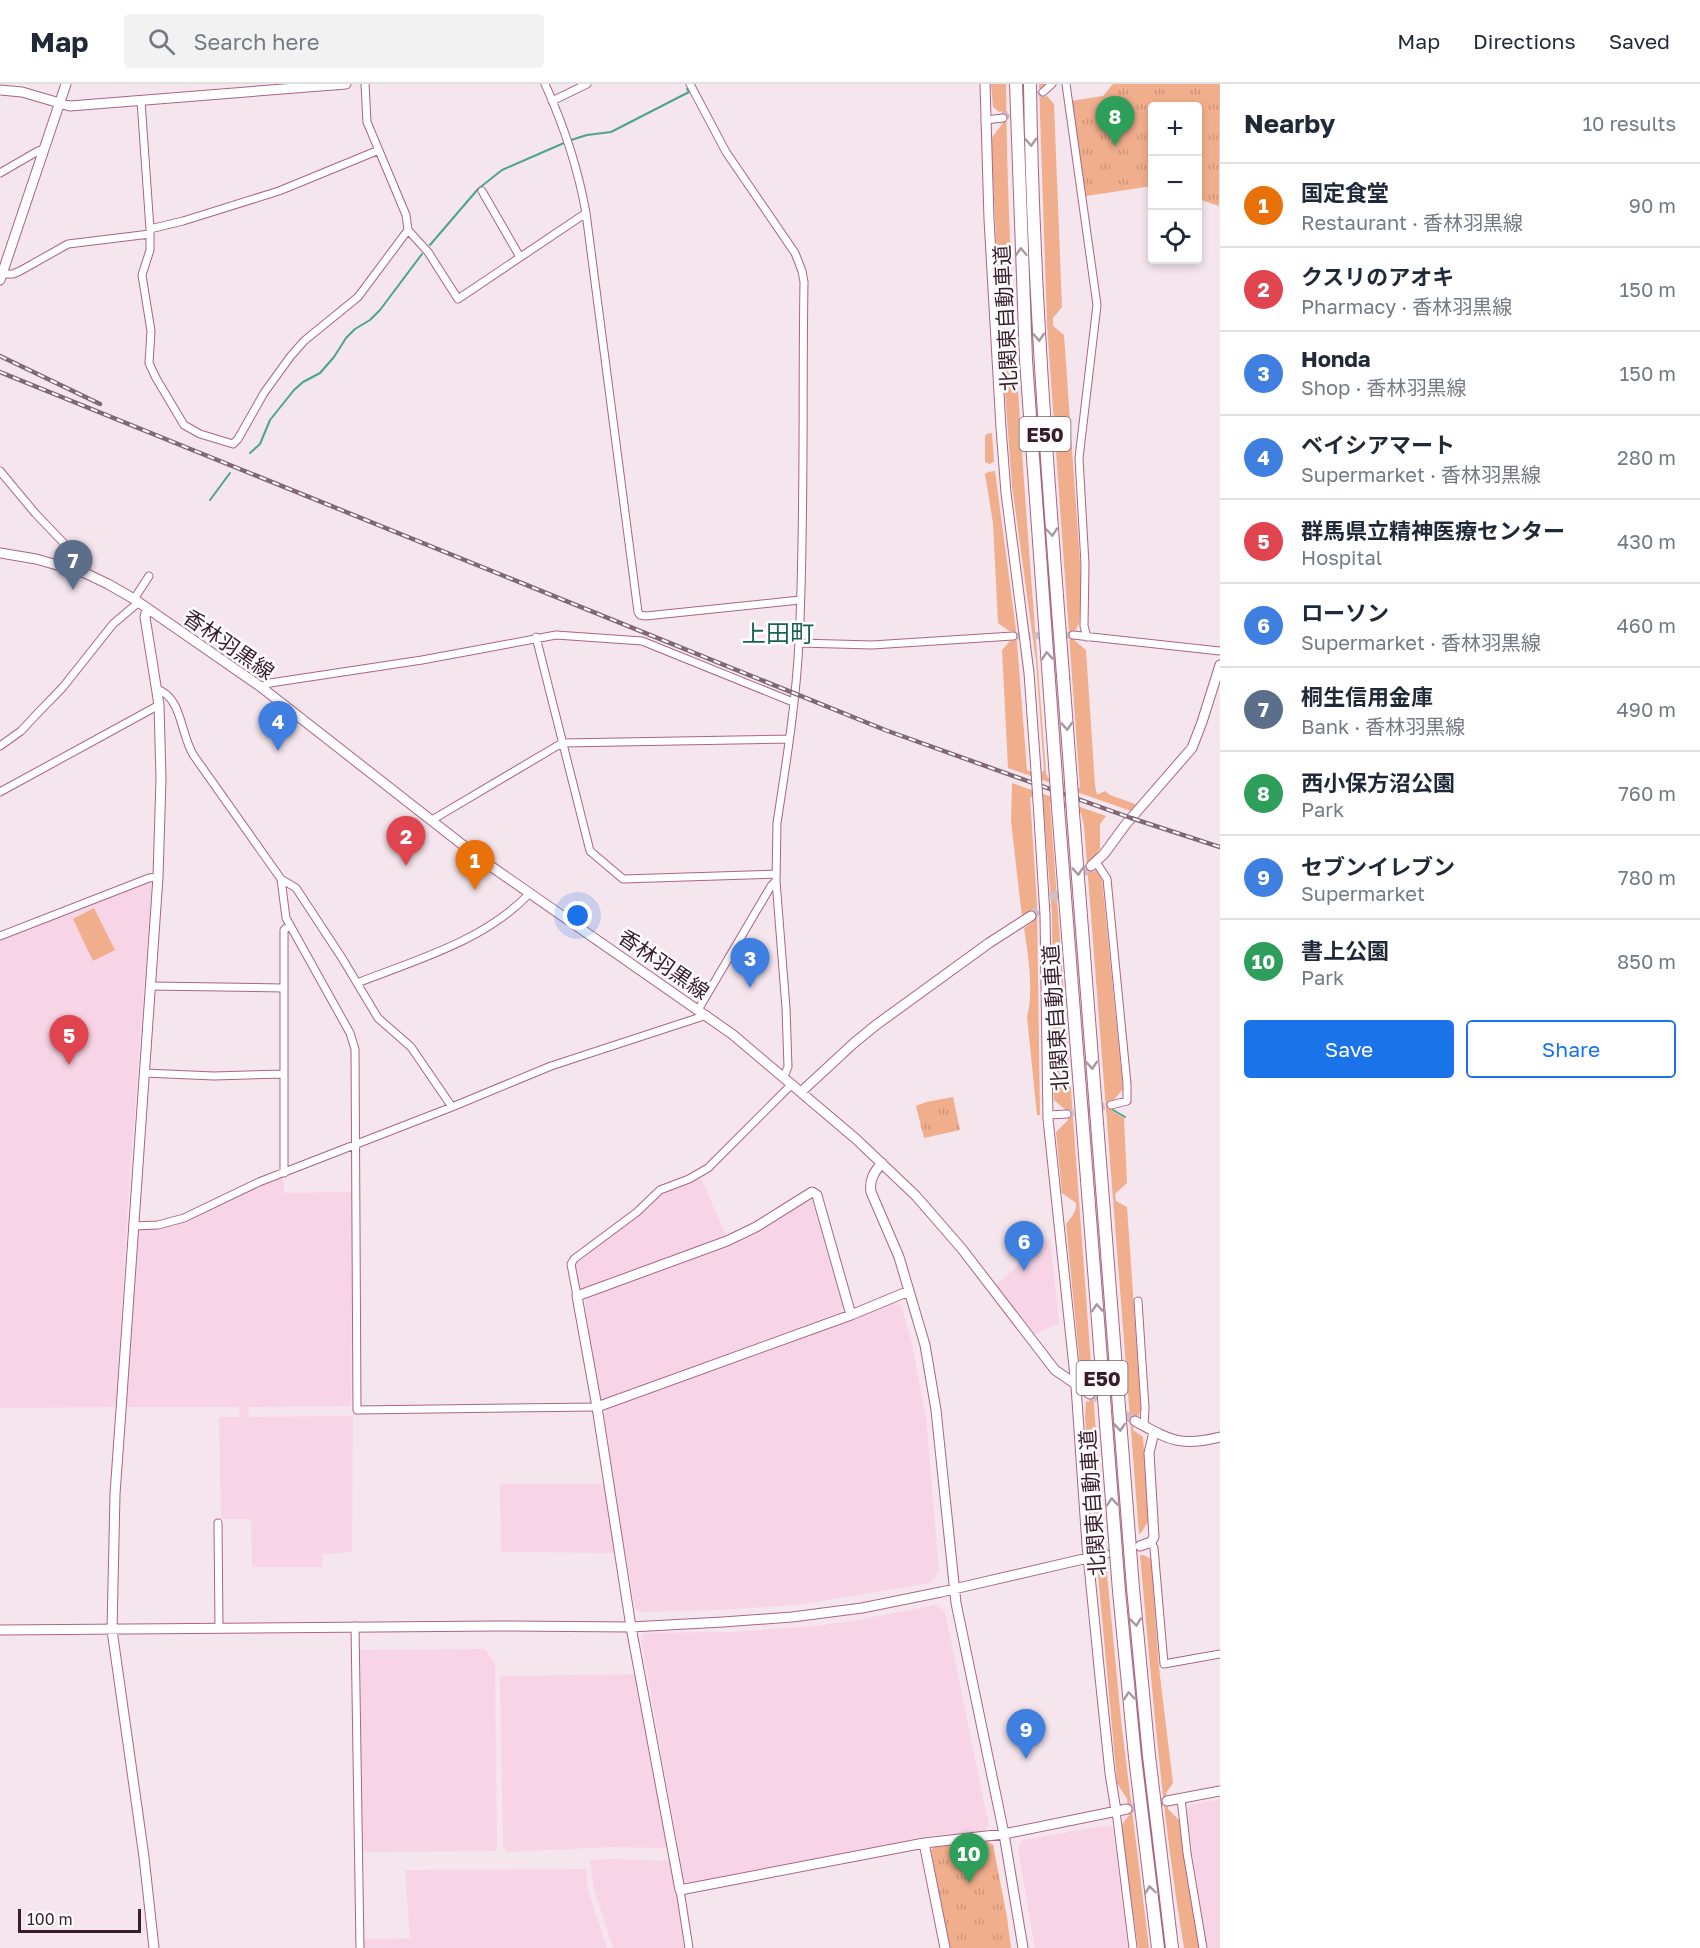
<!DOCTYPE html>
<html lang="en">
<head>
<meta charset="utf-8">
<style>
  body { margin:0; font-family:"Golos Text","Noto Sans JP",sans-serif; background:#f2f2f3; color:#1f2937 }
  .controls { position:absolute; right:18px; top:18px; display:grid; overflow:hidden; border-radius:6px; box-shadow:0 3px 9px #0003 }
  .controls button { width:54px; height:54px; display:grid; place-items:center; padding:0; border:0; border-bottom:2px solid #e0e1e3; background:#fff; color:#1f2937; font:30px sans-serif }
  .scale { position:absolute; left:18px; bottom:15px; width:123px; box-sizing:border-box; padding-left:6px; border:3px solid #3a1d2c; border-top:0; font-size:16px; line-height:21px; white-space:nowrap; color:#3a1d2c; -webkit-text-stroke:4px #fff; paint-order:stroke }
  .you { position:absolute; left:578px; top:832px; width:21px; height:21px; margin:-15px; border:4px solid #fff; border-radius:50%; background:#1a73e8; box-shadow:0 0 0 9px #1a73e833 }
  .badge { display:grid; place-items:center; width:39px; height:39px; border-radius:50%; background:#1a73e8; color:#fff; font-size:20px; font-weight:700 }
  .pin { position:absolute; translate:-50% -50px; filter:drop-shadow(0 2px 3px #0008) }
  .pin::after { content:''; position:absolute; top:32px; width:21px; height:18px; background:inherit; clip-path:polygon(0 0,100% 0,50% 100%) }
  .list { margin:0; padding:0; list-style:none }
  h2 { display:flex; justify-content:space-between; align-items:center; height:78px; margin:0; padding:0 24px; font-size:26px }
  h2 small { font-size:20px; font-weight:400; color:#747a83 }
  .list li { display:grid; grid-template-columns:39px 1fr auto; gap:18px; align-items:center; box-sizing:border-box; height:84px; padding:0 24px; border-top:2px solid #e0e1e3 }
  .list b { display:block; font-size:22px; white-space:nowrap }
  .list p { margin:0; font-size:20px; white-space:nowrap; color:#747a83 }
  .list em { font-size:20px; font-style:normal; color:#747a83 }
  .actions { display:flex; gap:12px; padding:18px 24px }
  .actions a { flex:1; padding:14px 0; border:2px solid #1a73e8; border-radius:6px; text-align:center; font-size:21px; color:#1a73e8 }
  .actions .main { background:#1a73e8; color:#fff }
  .icon { flex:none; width:33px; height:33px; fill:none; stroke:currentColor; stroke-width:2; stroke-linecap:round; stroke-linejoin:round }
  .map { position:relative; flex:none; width:1220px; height:1864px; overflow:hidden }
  header { display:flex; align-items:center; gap:36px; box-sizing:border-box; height:84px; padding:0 30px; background:#fff; border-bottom:2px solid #e0e1e3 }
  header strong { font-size:28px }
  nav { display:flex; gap:33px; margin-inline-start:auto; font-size:21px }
  .search { width:420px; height:54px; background:#f2f2f3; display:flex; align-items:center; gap:15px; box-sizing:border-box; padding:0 21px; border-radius:6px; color:#747a83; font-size:22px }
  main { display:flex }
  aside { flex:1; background:#fff }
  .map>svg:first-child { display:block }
</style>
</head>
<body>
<header>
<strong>Map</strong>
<div class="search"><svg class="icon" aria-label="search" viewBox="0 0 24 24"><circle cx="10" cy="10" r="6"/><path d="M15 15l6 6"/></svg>Search here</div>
<nav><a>Map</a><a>Directions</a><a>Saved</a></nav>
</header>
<main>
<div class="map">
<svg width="1220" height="1864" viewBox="0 0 1220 1864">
  <defs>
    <pattern id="park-tufts" width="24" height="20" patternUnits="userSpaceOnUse" patternTransform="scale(1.5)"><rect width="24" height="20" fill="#f1ae8c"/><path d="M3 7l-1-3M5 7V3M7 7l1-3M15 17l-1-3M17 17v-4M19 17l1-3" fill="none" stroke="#cf9579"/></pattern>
  </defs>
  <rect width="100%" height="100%" fill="#f5e5ed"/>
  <path fill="#f8d5e6" d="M148,798L152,800L129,1104L116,1320L111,1323L0,1324V857Z
    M283,1091L284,1109L353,1108L351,1322L248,1323L249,1333L353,1332L352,1468L322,1470V1483H252L251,1435H221L219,1333H240L239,1323H129L125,1318L136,1144L185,1137Z
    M700,1092L727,1154L610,1194L580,1207L575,1181L651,1118L663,1110Z
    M806,1116L812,1117L843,1222L840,1228L604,1316L599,1311L585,1220L588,1213L699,1172L730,1163L756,1150Z
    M1050,1153L1059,1239L1034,1251L996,1201Z
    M896,1219L901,1221L911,1256L926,1333L939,1488L931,1499L796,1521L717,1526L640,1528L635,1524L611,1387L604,1331L607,1325Z
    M500,1400H606L616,1469L501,1468Z
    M935,1521L945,1528L989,1742L985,1747L927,1752L689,1801L684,1797L641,1554L644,1549L732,1548L815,1542L858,1536Z
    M485,1565L495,1579L497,1767L362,1768L360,1566Z
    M638,1590L668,1764L612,1763L508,1768L503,1762L500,1592Z
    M1220,1715V1864H1207L1186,1727L1190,1721Z
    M1108,1741L1113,1744L1128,1864H1035L1018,1765L1023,1756Z
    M613,1775L671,1777L685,1864H613L594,1806L590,1776Z
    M586,1785L588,1806L607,1864H363V1855L410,1854L405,1786Z"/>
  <path fill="#f1ae8c" d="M991,0H1006C1008,230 1029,459 1046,689L1048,694L1080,704L1047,241L1039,0H1046L1042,3L1045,13L1047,12L1054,20L1062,223L1053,234V242L1064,251L1082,507L1079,539L1076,546L1073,547L1074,556L1086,566L1095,701L1097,711L1105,707L1110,711L1135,720L1136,722L1131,727L1008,684L1002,566L1010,557H1013L1012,547H1009L998,539L993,439L985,390L988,388L995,387L1016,546L1027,686L1041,691L1044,686L1036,577L1012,402L1001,254L1012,244L1011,236H1008L1001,227L999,212L991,55L1003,39L1002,27L999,28L993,23Z
    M992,349L994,378L989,380L985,378V353L986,350Z
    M1012,699L1106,732L1100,740V765L1090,778L1093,788L1096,786L1102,796L1123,1005L1114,1016L1111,1017L1112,1027L1124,1034L1127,1099L1115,1110L1116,1117L1127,1123L1141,1325L1138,1333L1135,1332L1133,1346L1143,1353L1149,1436L1141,1449L1139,1450L1084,742L1081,729L1050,719L1104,1458L1102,1459L1095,1454L1085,1334L1086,1317L1089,1318L1090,1305L1081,1293L1066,1140C1071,1133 1077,1128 1076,1119L1062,1109L1056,1048L1068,1036L1067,1027L1054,1016L1052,831L1043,716L1030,713L1037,820L1040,1031H1037L1027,933C1034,907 1028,870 1024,844L1033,838L1029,828L1022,833L1011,737Z
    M94,824L115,866L93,877L73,835Z
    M1140,1471H1143L1151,1475L1159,1584L1173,1699L1166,1709L1168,1725L1179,1736L1199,1864H1184C1162,1733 1152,1603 1140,1471Z
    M1106,1479L1121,1636L1149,1864H1138L1121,1742L1129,1731L1127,1715L1117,1699L1116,1687L1098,1490L1104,1480Z"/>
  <path fill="url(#park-tufts)" d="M1113,0H1220L1219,122L1198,115V22H1152V102L1086,112L1071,17L1103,12Z
    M953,1013L960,1046L924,1054L916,1022L926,1018Z
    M986,1757L993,1761L1007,1833L1011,1864H949L931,1766L934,1763Z"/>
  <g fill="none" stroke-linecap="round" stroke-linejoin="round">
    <path stroke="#4ca586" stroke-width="2" d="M571,56L587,51L611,48L689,8L687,5
      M430,161L478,105L502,86L564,59
      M250,369L260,360L270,336L294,306L303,298L320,289L334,273L346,254L355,245L370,236L380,226L422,170
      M210,416L230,389
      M1113,1026L1125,1033"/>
    <path stroke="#d0bdc6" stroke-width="7" stroke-dasharray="7 3.5" stroke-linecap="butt" d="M1003,34L1043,8
      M1013,552L1073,551
      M1067,1030L1111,1021"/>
    <path stroke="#d0bdc6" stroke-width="9" stroke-dasharray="9 4.5" stroke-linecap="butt" d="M1031,832L1091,782
      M1090,1310L1135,1337
      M1127,1725L1167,1717"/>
    <g stroke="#aa6489" stroke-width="9">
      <path id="street" d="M545,0C564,42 578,84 586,129L638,528L640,531L646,532L800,516
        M690,0L726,68L795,169L802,187L804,198C802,318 805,439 799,558C796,619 786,680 777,739L776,797L786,924L788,983L784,992
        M1066,0L1097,221L1079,374L1085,480L1084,542L1087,553
        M1043,8L1052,0
        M141,17L150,145V166L142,191L151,247L149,279L156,294L184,341L200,350L233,360L238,355L264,309L290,273L304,257L358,213L408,146L406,131L367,38L365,0
        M552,17L587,0
        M985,36L1003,34
        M0,89L38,67L44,66
        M482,107L520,173
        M150,145L183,137L279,107L379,66
        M408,146L428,168L458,215L586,129
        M0,190H13L20,187L68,160L150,150
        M0,387L35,429L78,474L85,489
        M134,515L149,492
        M1073,551L1220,567
        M536,553L590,767L623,795L776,790
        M799,559L872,561L1013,552
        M261,603L270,599L422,576L556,551L642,557L793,618
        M157,605C183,614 180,651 194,672L281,795L296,804L342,874L378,934L411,963L452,1023
        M0,662L21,647L34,633L63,603L113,540L139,518
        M0,708L159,621
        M432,736L562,659L788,655
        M1096,778L1107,795L1127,1000V1017L1111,1021
        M281,795L286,834L350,949L355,965L357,1326L597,1323
        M0,852L149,794L158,793
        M357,899C416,876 484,857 529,810
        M150,902L284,904
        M698,926L771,802L776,797
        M144,989L214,992L284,990
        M1048,1031L1067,1030
        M284,1089V846L290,841
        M133,1142L158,1141L184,1134L259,1098L452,1023L551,982L707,931
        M577,1212L571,1180L574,1175L637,1128L660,1106L689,1095L708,1084L792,1000
        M1138,1217L1145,1324L1144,1342
        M218,1439L219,1544
        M1151,1458L1154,1464L1164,1580L1220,1570
        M355,1542L360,1864
        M1181,1714L1187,1769L1203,1864
        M1116,1727L1133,1864
        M680,1806L689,1864"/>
    </g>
    <g stroke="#aa6489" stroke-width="11">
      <path id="secondary" d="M985,0L989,135L1001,344L1006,409L1029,589L1036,687
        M0,6L22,8L70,22L346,0
        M0,196L66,0
        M0,469L36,475L85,489L108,500L134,515L261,603L482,776L732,950L856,1055L916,1112L962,1165L1055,1286L1090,1310
        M147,524L145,533L159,621L161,695L158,793L121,1326L115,1410L112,1546L144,1773L154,1864
        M1038,717L1045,831L1048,1035L1076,1302L1087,1461L1100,1593L1110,1689L1116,1727
        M1091,782L1104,770L1126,740L1192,664L1202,638L1220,581
        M801,1008L854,959L876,941L989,859L1031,832
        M882,1079C874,1088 869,1096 871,1108L899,1173L925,1261L936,1326L956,1519L1004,1750L1023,1864
        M851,1231L818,1115L817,1111L812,1108L756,1143L727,1157L577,1212L597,1323L631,1543L680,1806L924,1759L1004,1750L1127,1725
        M597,1323L851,1231L909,1207
        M1135,1337C1170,1356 1179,1363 1220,1353
        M1140,1462L1151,1458L1154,1453L1149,1369L1154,1348
        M0,1546L498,1542L631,1543L723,1538L792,1533L862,1524L941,1508L1105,1470
        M1167,1717L1220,1707
        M924,1759L945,1864"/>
    </g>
    <g stroke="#aa6489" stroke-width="14">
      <path id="highway" d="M1016,0L1026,276L1056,694
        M1030,0C1033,233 1054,466 1071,698
        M1058,723L1119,1507L1135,1673L1158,1864
        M1073,729L1133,1504L1149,1672L1172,1864"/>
    </g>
    <use href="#street" stroke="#fff" stroke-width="7"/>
    <use href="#secondary" stroke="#fff" stroke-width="9"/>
    <use href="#highway" stroke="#fff" stroke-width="12"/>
    <g stroke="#7f6773" stroke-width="4.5">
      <path id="rail" d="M0,272L100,320
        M0,288L885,646L1131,734L1220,763"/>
    </g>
    <use href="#rail" stroke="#fff" stroke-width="2" stroke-dasharray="7" stroke-linecap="butt"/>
    <g stroke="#aa6489" stroke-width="11" stroke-linecap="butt">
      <path id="secondary-bridge" d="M1036,687L1038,717"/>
    </g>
    <g stroke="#aa6489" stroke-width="14" stroke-linecap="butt">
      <path id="highway-bridge" d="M1056,694L1058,723
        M1071,698L1073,729"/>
    </g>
    <use href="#secondary-bridge" stroke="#fff" stroke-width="9"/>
    <use href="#highway-bridge" stroke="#fff" stroke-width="12"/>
  </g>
  <defs><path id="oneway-chevron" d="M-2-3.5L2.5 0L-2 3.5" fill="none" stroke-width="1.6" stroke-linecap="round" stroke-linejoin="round" transform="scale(1.5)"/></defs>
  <g stroke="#a699a0">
    <use href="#oneway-chevron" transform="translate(1031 58) rotate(88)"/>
    <use href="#oneway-chevron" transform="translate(1021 168) rotate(-93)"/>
    <use href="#oneway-chevron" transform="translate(1039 253) rotate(87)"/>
    <use href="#oneway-chevron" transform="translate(1052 448) rotate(85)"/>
    <use href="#oneway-chevron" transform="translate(1047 572) rotate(-94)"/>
    <use href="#oneway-chevron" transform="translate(1067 642) rotate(86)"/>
    <use href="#oneway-chevron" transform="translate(1078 787) rotate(86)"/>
    <use href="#oneway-chevron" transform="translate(1092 981) rotate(86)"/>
    <use href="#oneway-chevron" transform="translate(1097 1224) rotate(-94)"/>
    <use href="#oneway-chevron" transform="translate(1120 1343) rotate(86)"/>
    <use href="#oneway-chevron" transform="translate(1112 1418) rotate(-94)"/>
    <use href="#oneway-chevron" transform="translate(1136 1538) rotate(84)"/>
    <use href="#oneway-chevron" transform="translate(1129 1612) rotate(-95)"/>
    <use href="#oneway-chevron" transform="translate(1150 1806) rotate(-98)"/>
  </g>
  <g text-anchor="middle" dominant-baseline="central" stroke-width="5" stroke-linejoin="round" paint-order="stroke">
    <g fill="#fff" stroke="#75616b" stroke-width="1.5">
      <rect x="1019.5" y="333" width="51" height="34" rx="4.5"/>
      <rect x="1076.5" y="1277" width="51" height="34" rx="4.5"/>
    </g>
    <g font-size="20" font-weight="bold" fill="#3a1d2c">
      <text x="1045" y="350">E50</text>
      <text x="1102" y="1294">E50</text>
    </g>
    <g font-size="21" fill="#3a1d2c" stroke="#fff">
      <text transform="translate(1005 234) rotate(-93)">北関東自動車道</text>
      <text transform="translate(229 560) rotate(35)">香林羽黒線</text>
      <text transform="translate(664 880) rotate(35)">香林羽黒線</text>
      <text transform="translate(1055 934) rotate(-94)">北関東自動車道</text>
      <text transform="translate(1092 1419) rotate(-94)">北関東自動車道</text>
    </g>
    <g font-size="24" fill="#1a634d" stroke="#fff">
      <text x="778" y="548">上田町</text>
    </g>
  </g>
</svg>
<div class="controls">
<button>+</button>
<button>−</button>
<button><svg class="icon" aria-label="locate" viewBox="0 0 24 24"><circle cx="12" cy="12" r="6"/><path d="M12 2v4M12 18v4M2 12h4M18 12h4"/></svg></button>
</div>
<div class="scale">100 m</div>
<div class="you"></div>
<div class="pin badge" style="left:475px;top:806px;background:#e8710a">1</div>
<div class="pin badge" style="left:406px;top:782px;background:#e0444e">2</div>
<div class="pin badge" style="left:750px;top:904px;background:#3f7fe0">3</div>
<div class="pin badge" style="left:278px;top:667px;background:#3f7fe0">4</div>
<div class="pin badge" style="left:69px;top:981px;background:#e0444e">5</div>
<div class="pin badge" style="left:1024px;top:1187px;background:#3f7fe0">6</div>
<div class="pin badge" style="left:73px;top:506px;background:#5c6f8a">7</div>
<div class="pin badge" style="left:1115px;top:62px;background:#2e9e5b">8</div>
<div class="pin badge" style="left:1026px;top:1675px;background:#3f7fe0">9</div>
<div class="pin badge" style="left:969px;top:1799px;background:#2e9e5b">10</div>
</div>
<aside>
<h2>Nearby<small>10 results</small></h2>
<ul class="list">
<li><span class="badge" style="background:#e8710a">1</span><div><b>国定食堂</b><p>Restaurant · 香林羽黒線</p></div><em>90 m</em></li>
<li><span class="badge" style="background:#e0444e">2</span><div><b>クスリのアオキ</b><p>Pharmacy · 香林羽黒線</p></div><em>150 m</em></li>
<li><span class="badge" style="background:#3f7fe0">3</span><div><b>Honda</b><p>Shop · 香林羽黒線</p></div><em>150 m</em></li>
<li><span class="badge" style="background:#3f7fe0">4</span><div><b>ベイシアマート</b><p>Supermarket · 香林羽黒線</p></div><em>280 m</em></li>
<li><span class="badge" style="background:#e0444e">5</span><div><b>群馬県立精神医療センター</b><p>Hospital</p></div><em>430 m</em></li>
<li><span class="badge" style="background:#3f7fe0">6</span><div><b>ローソン</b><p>Supermarket · 香林羽黒線</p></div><em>460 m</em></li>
<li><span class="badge" style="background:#5c6f8a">7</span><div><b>桐生信用金庫</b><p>Bank · 香林羽黒線</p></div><em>490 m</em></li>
<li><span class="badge" style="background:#2e9e5b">8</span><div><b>西小保方沼公園</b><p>Park</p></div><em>760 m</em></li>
<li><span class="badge" style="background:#3f7fe0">9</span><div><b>セブンイレブン</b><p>Supermarket</p></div><em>780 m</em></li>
<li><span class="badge" style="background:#2e9e5b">10</span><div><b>書上公園</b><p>Park</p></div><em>850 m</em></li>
</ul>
<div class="actions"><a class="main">Save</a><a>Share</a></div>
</aside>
</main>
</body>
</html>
